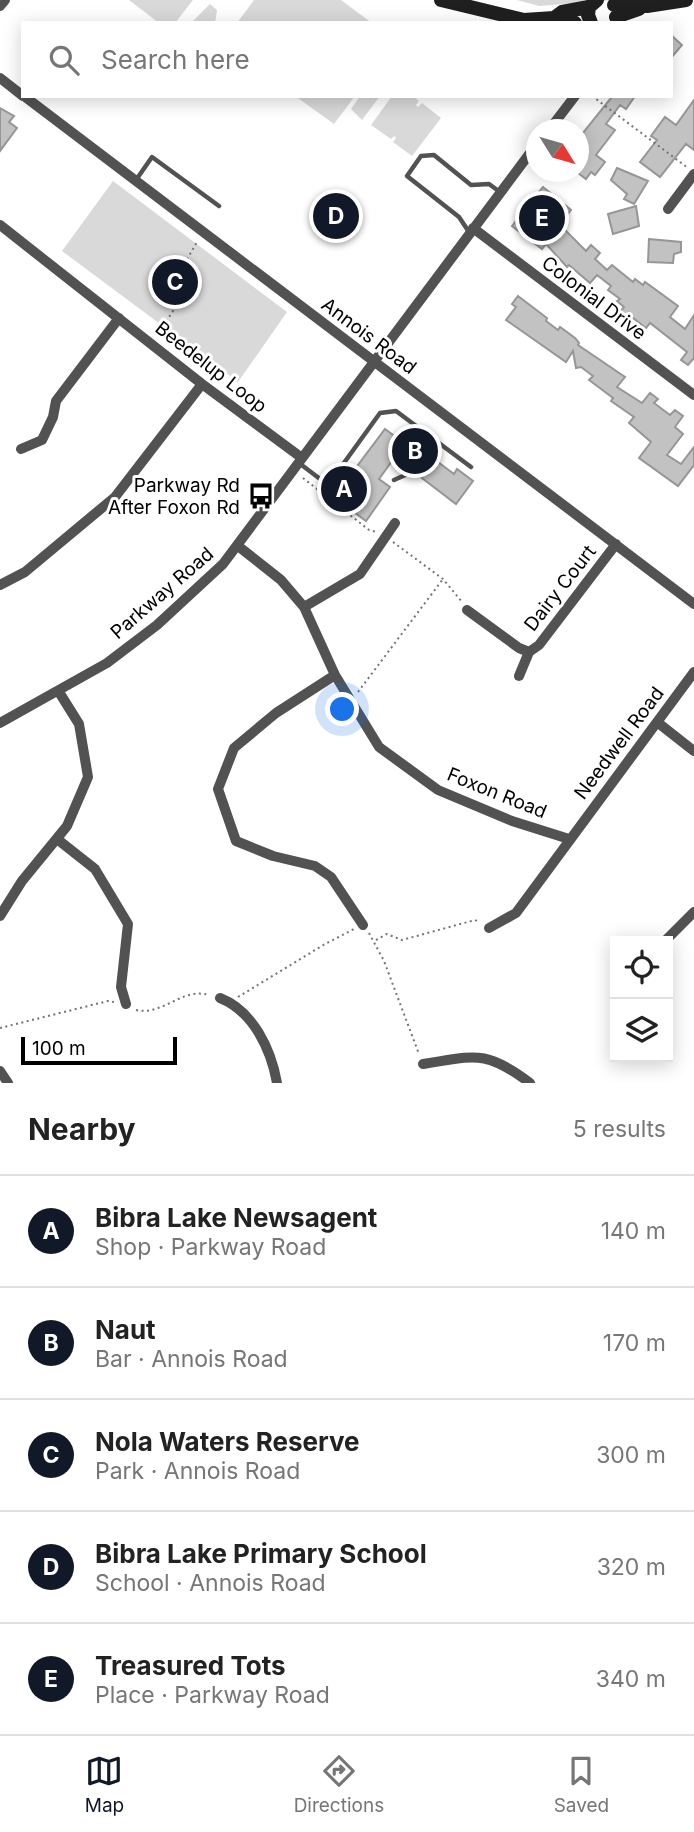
<!DOCTYPE html>
<html lang="en">
<head>
<meta charset="utf-8">
<style>
  body { margin:0; font-family:Inter,sans-serif; background:#f2f2f2; color:#222 }
  .controls { position:absolute; right:21px; bottom:21px; display:grid; overflow:hidden; border-radius:0px; box-shadow:0 4px 18px #0003 }
  .controls button { width:63px; height:63px; display:grid; place-items:center; padding:0; border:0; border-bottom:2px solid #e0e0e0; background:#fff; color:#222; font:35px sans-serif }
  .compass { position:absolute; left:526px; top:119px; width:63px; height:63px; border-radius:50%; background:#fff; box-shadow:0 4px 18px #0003; rotate:127deg }
  .scale { position:absolute; left:21px; bottom:18px; width:156px; box-sizing:border-box; padding-left:7px; border:4px solid #000; border-top:0; font-size:19px; line-height:24px; white-space:nowrap; color:#000; -webkit-text-stroke:5px #fff; paint-order:stroke }
  .you { position:absolute; left:343px; top:710px; width:24px; height:24px; margin:-18px; border:5px solid #fff; border-radius:50%; background:#1a73e8; box-shadow:0 0 0 10px #1a73e833 }
  .badge { display:grid; place-items:center; width:46px; height:46px; border-radius:50%; background:#111827; color:#fff; font-size:23px; font-weight:700 }
  .pin { position:absolute; translate:-50% -50%; border:4px solid #fff; box-shadow:0 2px 7px #0006 }
  .list { margin:0; padding:0; list-style:none }
  h2 { display:flex; justify-content:space-between; align-items:center; height:91px; margin:0; padding:0 28px; font-size:30px }
  h2 small { font-size:23px; font-weight:400; color:#767676 }
  .list li { display:grid; grid-template-columns:46px 1fr auto; gap:21px; align-items:center; box-sizing:border-box; height:112px; padding:0 28px; border-top:2px solid #e0e0e0 }
  .list b { display:block; font-size:26px; white-space:nowrap }
  .list p { margin:0; font-size:23px; white-space:nowrap; color:#767676 }
  .list em { font-size:23px; font-style:normal; color:#767676 }
  .icon { flex:none; width:38px; height:38px; fill:none; stroke:currentColor; stroke-width:2; stroke-linecap:round; stroke-linejoin:round }
  .map { position:relative; flex:none; width:694px; height:1083px; overflow:hidden }
  .search { position:absolute; background:#fff; box-shadow:0 4px 18px #0003; left:21px; right:21px; top:21px; height:77px; display:flex; align-items:center; gap:18px; box-sizing:border-box; padding:0 24px; border-radius:0px; color:#767676; font-size:26px }
  .sheet { height:651px; background:#fff }
  nav { display:flex; justify-content:space-around; align-items:center; box-sizing:border-box; height:98px; border-top:2px solid #e0e0e0; background:#fff; font-size:19px; color:#767676 }
  nav a { display:grid; justify-items:center; gap:4px }
  nav .on { color:#111827 }
  .map>svg:first-child { display:block }
</style>
</head>
<body>
<div class="map">
<svg width="694" height="1083" viewBox="0 0 694 1083">
  <rect width="100%" height="100%" fill="#fff"/>
  <path fill="#d9d9d9" d="M129,0H193L175,23H159Z
    M254,0H341L372,23H237Z
    M517,0H614L539,6Z
    M210,4L217,10L215,23H191Z
    M295,96H355L334,124Z
    M360,96H380L362,120L351,109Z
    M392,96H413L419,101L416,105L418,107L422,103L441,118L412,156L393,142L396,138L394,136L391,139L371,125Z
    M113,181L287,312L238,382L62,251Z"/>
  <path fill="#c2c2c2" stroke="#969696" stroke-width="2" d="M671,35L682,45L671,58Z
    M609,96H635L626,109L620,105L606,124L615,130L596,155L605,162L595,175L591,172L586,179L578,173V139L611,98Z
    M694,100V150L686,144L660,177L640,162L657,140L651,136L665,117L676,125Z
    M0,108L14,116L9,122L17,128L0,151Z
    M617,168L648,181L634,204L624,199L627,194L611,180Z
    M543,187L571,210L560,225L586,251L591,245L600,253L595,259L607,270L612,265L633,282L635,279L643,285L645,282L678,306L670,317L685,329L694,315V358L688,365L681,360L687,352L650,323L646,328L633,318L629,323L618,314L624,307L617,301L620,299L608,290L611,286L597,275L590,283L569,265L567,267L546,244L542,249L512,226Z
    M636,206L639,226L613,234L608,214Z
    M649,239L681,242V252L674,254L673,263L648,262Z
    M518,296L547,318L546,321L558,330L560,327L575,338L579,343L578,345L625,377L617,387L642,403L650,393L658,399L654,403L670,415L675,410L683,416L675,427L683,434L667,455L681,464L694,447V465L678,486L639,458L651,442L629,423L634,417L611,401L613,398L589,380L593,376L581,367L576,368L573,351L566,362L506,320L516,307L512,304Z
    M385,429L423,457L418,464L409,468L395,457L379,479L390,487L366,521L334,497Z
    M434,459L454,474L457,469L473,481L456,504L418,475L424,471Z"/>
  <g fill="none" stroke-linecap="round" stroke-linejoin="round">
    <path stroke="#747474" stroke-width="2" stroke-dasharray="2 3.5" stroke-linecap="butt" d="M592,96L688,168
      M157,335L173,311L185,263L197,242
      M303,478L369,530L377,532
      M393,542L443,579L462,602
      M358,692L443,579
      M369,933L384,961L419,1054
      M376,940L387,934L402,940L475,920L479,922
      M238,997L325,944L354,929
      M136,1010C163,1016 182,987 209,995
      M0,1028L108,1001L114,1002"/>
    <path stroke="#525252" stroke-width="4.5" d="M136,180L152,157L219,206
      M469,232L459,217L407,176L421,156L434,155L471,185L489,184L500,192
      M299,463L328,485L380,413L396,411L471,467
      M394,480L421,468L440,444"/>
    <path stroke="#525252" stroke-width="10" d="M0,6L5,0
      M0,78L23,96
      M24,96L694,604
      M549,130L575,96
      M668,209L694,174
      M0,225L202,384L302,458
      M473,228L694,395
      M21,449L42,440L53,417L56,401L119,318
      M238,546L281,580L304,607L335,675L379,747L438,790L512,821L569,839
      M0,585L25,572L115,497L202,384
      M304,607L360,574L395,523
      M467,610L519,648L529,652L539,645L616,544
      M335,675L276,713L234,748L218,789L236,841L273,856L315,866L331,877L363,925
      M519,676L529,652
      M657,722L694,751
      M0,723L107,663L157,625L223,564L536,145
      M57,839L95,869L128,924L121,987L126,1004
      M0,916L22,881L67,826L88,777L79,724L59,692
      M489,928L516,913L694,672
      M665,941L694,912
      M220,998C253,1011 271,1049 277,1083
      M423,1064C475,1056 485,1049 530,1083
      M0,1071L8,1083"/>
    <path stroke="#1f1f1f" stroke-width="14" d="M441,0L524,20L554,18L575,23
      M614,5L647,6L686,0
      M616,17L639,9
      M554,18L562,12L589,7
      M591,23L588,15L589,7L597,0"/>
  </g>
  <defs>
    <g id="bus-bare" transform="scale(2.1)"><path d="M-5-6H5V4H4V6H2V4H-2V6H-4V4H-5ZM-3.5-4V0h7V-4ZM-3.5 1.2v1.5H-2V1.2ZM2 1.2v1.5H3.5V1.2Z" fill="#000" stroke="#fff" stroke-width="2.5" paint-order="stroke"/></g>
  </defs>
  <g fill-rule="evenodd">
    <use href="#bus-bare" x="261" y="496"/>
  </g>
  <g text-anchor="middle" dominant-baseline="central" stroke-width="6" stroke-linejoin="round" paint-order="stroke">
    <g font-size="19" fill="#000" stroke="#fff">
      <text transform="translate(594 298) rotate(37)">Colonial Drive</text>
      <text transform="translate(369 336) rotate(37)">Annois Road</text>
      <text transform="translate(211 367) rotate(38)">Beedelup Loop</text>
      <text transform="translate(560 588) rotate(-52)">Dairy Court</text>
      <text transform="translate(162 593) rotate(-41)">Parkway Road</text>
      <text transform="translate(619 743) rotate(-53)">Needwell Road</text>
      <text transform="translate(497 793) rotate(22)">Foxon Road</text>
    </g>
    <g font-size="19" fill="#000" stroke="#fff" text-anchor="end">
      <text x="240" y="485">Parkway Rd<tspan x="240" dy="22">After Foxon Rd</tspan></text>
    </g>
  </g>
</svg>
<div class="controls">
<button><svg class="icon" aria-label="locate" viewBox="0 0 24 24"><circle cx="12" cy="12" r="6"/><path d="M12 2v4M12 18v4M2 12h4M18 12h4"/></svg></button>
<button><svg class="icon" aria-label="layers" viewBox="0 0 24 24"><path d="M12 4l9 5-9 5-9-5zM3 14l9 5 9-5"/></svg></button>
</div>
<svg class="compass" viewBox="-18 -18 36 36"><path d="M0-13l5 13h-10z" fill="#e53935"/><path d="M0 13l5-13h-10z" fill="#767676"/></svg>
<div class="scale">100 m</div>
<div class="you"></div>
<div class="pin badge" style="left:344px;top:489px">A</div>
<div class="pin badge" style="left:415px;top:451px">B</div>
<div class="pin badge" style="left:175px;top:282px">C</div>
<div class="pin badge" style="left:336px;top:216px">D</div>
<div class="pin badge" style="left:542px;top:218px">E</div>
<div class="search"><svg class="icon" aria-label="search" viewBox="0 0 24 24"><circle cx="10" cy="10" r="6"/><path d="M15 15l6 6"/></svg>Search here</div>
</div>
<section class="sheet">
<h2>Nearby<small>5 results</small></h2>
<ul class="list">
<li><span class="badge">A</span><div><b>Bibra Lake Newsagent</b><p>Shop · Parkway Road</p></div><em>140 m</em></li>
<li><span class="badge">B</span><div><b>Naut</b><p>Bar · Annois Road</p></div><em>170 m</em></li>
<li><span class="badge">C</span><div><b>Nola Waters Reserve</b><p>Park · Annois Road</p></div><em>300 m</em></li>
<li><span class="badge">D</span><div><b>Bibra Lake Primary School</b><p>School · Annois Road</p></div><em>320 m</em></li>
<li><span class="badge">E</span><div><b>Treasured Tots</b><p>Place · Parkway Road</p></div><em>340 m</em></li>
</ul>
</section>
<nav>
<a class="on"><svg class="icon" aria-label="map" viewBox="0 0 24 24"><path d="M3 6l6-2 6 2 6-2v14l-6 2-6-2-6 2zM9 4v14M15 6v14"/></svg>Map</a>
<a><svg class="icon" aria-label="directions" viewBox="0 0 24 24"><path d="M12 3l9 9-9 9-9-9zM9 14v-3h6M13 9l2 2-2 2"/></svg>Directions</a>
<a><svg class="icon" aria-label="saved" viewBox="0 0 24 24"><path d="M7 4h10v16l-5-4-5 4z"/></svg>Saved</a>
</nav>
</body>
</html>
